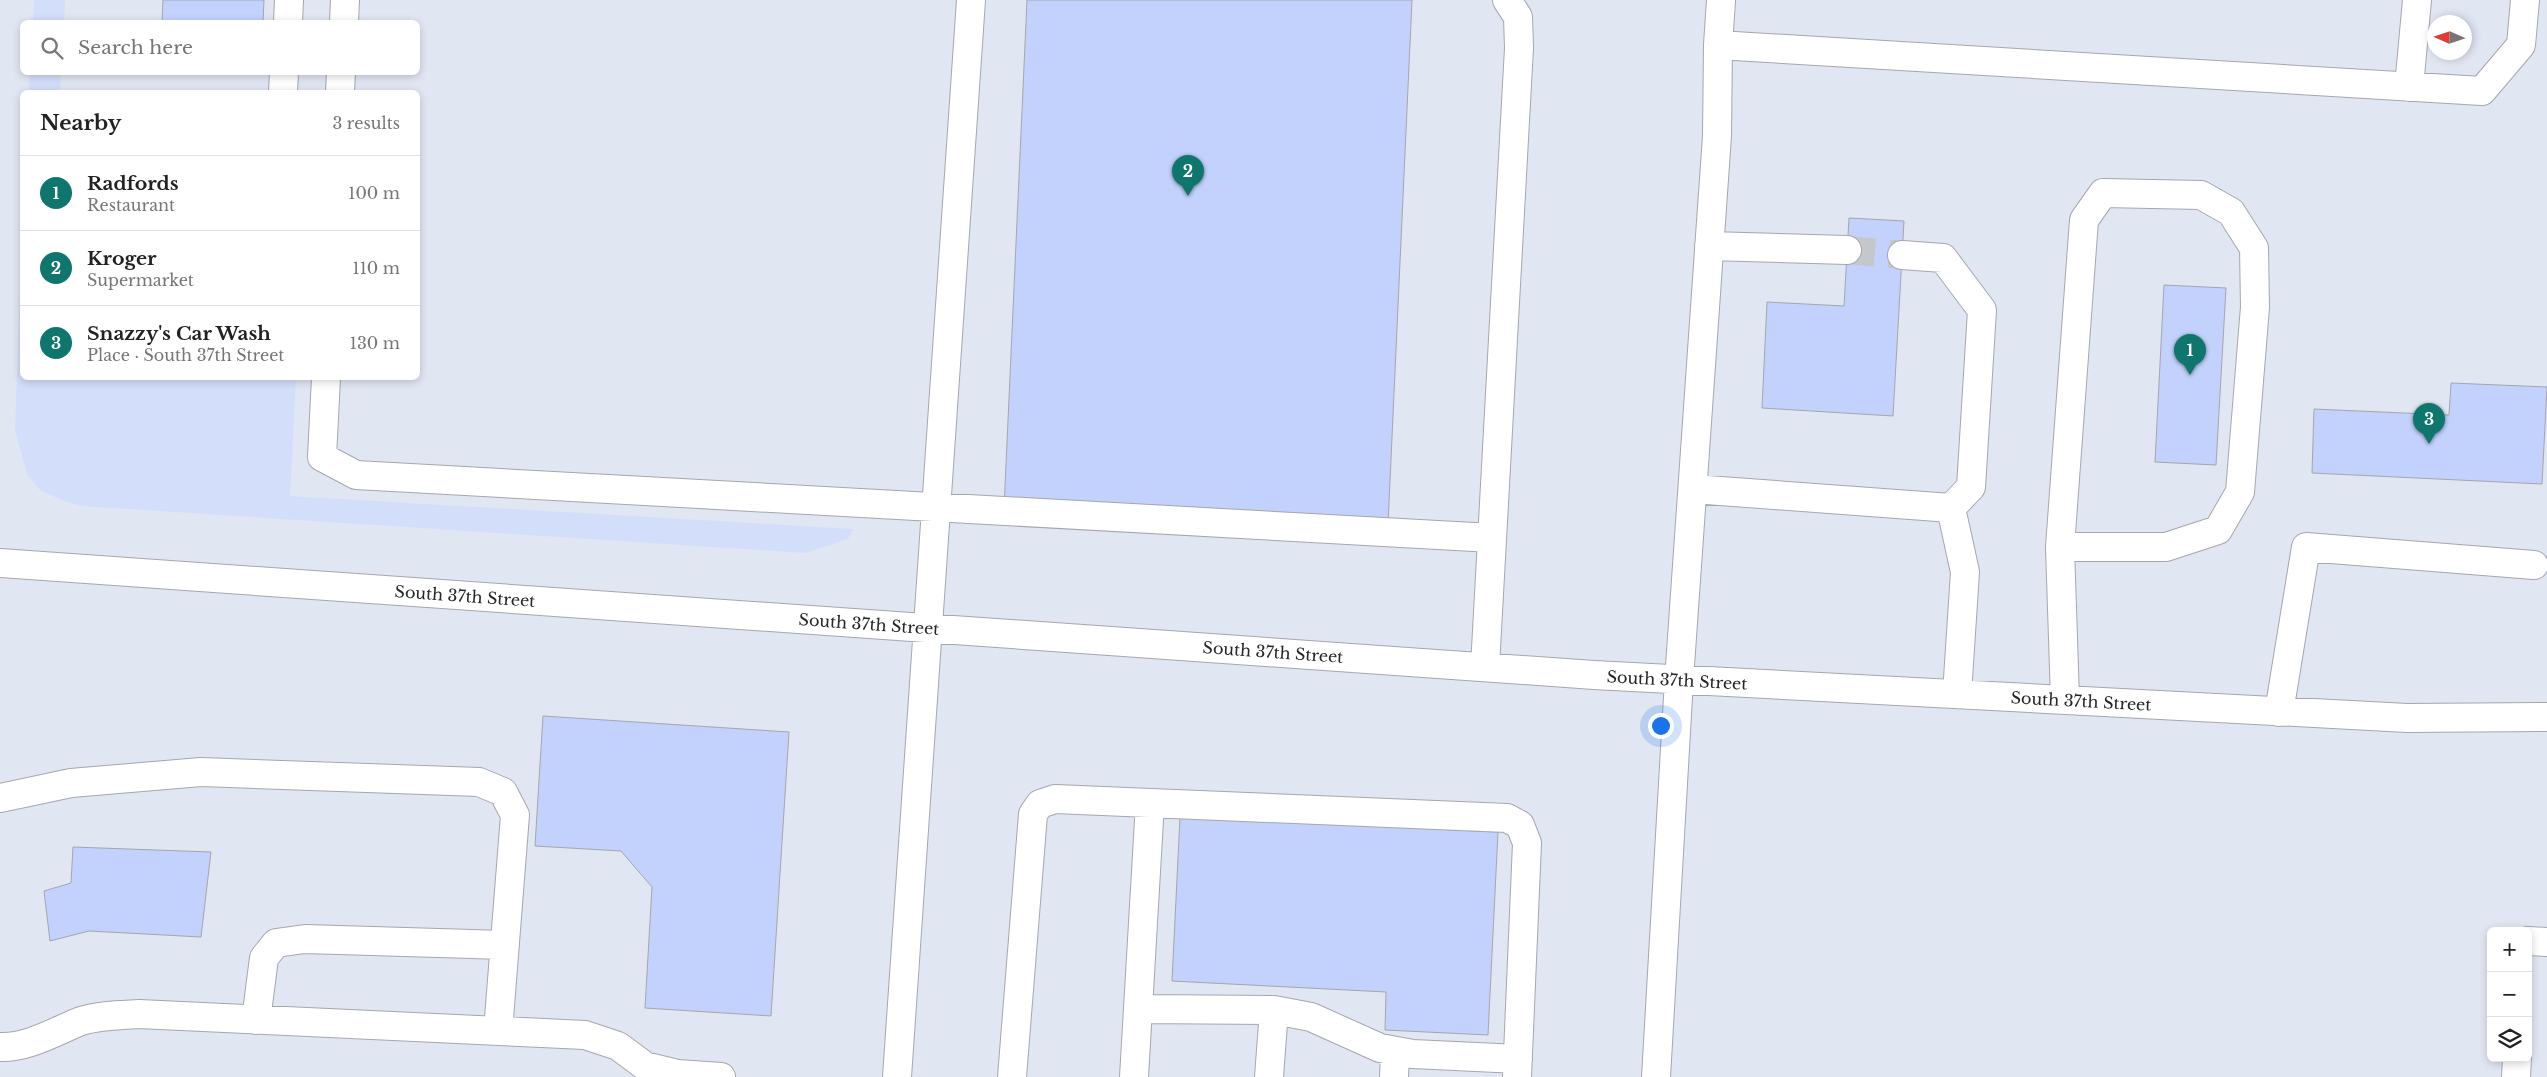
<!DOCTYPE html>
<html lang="en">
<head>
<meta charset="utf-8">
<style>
  body { margin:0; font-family:"Libre Baskerville",serif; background:#f6f6f6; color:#222 }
  .controls { position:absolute; right:15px; bottom:15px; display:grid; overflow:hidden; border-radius:8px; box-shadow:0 2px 8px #0003 }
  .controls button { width:45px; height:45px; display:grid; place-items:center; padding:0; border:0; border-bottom:1px solid #e0e0e0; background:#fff; color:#222; font:25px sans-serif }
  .compass { position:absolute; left:2427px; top:15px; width:45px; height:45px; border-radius:50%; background:#fff; box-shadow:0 2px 8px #0003; rotate:273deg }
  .you { position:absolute; left:1660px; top:725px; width:18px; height:18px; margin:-12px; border:4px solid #fff; border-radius:50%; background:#1a73e8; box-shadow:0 0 0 8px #1a73e833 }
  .badge { display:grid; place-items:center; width:32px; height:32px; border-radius:50%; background:#0f766e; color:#fff; font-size:16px; font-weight:700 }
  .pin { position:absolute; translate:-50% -41px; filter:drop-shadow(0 1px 2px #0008) }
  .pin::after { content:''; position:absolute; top:26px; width:18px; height:15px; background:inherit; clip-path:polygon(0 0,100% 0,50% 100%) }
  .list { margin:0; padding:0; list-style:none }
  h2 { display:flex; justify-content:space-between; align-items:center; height:65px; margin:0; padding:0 20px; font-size:21px }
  h2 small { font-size:16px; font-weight:400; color:#767676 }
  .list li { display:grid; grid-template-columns:32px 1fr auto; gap:15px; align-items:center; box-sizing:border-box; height:75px; padding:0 20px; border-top:1px solid #e0e0e0 }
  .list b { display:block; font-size:19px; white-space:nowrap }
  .list p { margin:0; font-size:16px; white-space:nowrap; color:#767676 }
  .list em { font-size:16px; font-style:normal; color:#767676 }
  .icon { flex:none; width:28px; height:28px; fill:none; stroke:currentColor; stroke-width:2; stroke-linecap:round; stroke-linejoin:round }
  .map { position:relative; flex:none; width:2547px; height:1077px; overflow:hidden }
  .search { position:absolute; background:#fff; box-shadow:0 2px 8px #0003; left:20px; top:20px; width:400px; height:55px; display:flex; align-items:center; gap:12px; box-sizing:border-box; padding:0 18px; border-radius:8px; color:#767676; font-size:19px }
  .panel { position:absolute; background:#fff; box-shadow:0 2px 8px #0003; left:20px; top:90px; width:400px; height:290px; border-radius:8px }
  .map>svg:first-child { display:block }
</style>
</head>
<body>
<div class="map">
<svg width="2547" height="1077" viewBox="0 0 2547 1077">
  <rect width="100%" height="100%" fill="#eceff4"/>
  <path fill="#e1e6f3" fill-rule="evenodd" d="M0,0H2547V1077H0ZM22,22H418V72H22ZM2434,22H2464V52H2434ZM22,92H418V378H22ZM2491,931H2528V1058H2491Z"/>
  <path fill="#d3defa" d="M34,0H65L64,22H33Z
    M30,73H61L60,92H29Z
    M22,225V378H296L290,496L853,529L848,539L805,553L82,506L64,501L40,490L27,474L15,431Z"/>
  <path fill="#c2d2fd" stroke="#a4a6ab" d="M163,0H264L263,22H162Z
    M1027,0H1412L1388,525L1004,509Z
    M1849,218L1904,221L1893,416L1762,408L1767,302L1844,306Z
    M2164,285L2226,288L2216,465L2155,462Z
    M2451,383L2547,387L2542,484L2312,473L2314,409L2449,415Z
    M543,716L789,732L771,1016L645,1008L652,887L621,851L535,846Z
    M1180,817L1498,832L1488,1035L1385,1030L1386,992L1172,981Z
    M73,847L211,852L201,937L89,931L50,941L44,891L71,883Z"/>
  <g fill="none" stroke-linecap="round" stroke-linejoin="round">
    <path stroke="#c4c7cb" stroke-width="28" stroke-dasharray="28 14" stroke-linecap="butt" d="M1847,250L1902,255"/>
    <g stroke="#a5a7ad" stroke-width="30">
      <path id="minor" d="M288,22L289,0
        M344,22L345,0
        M1718,45L1721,0
        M2409,87L2417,0
        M283,92L284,72
        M340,92L341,72
        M1709,246L1847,250
        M1902,255L1943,258L1982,310L1971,487L1951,508
        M326,378L322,457L356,475L1492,538
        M1693,489L1951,508
        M1951,508L1965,572L1957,694
        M2060,547H2166L2218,530L2240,492L2255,307L2254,248L2231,212L2201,195L2103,193L2084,220L2060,547L2065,700
        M0,563L1594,675L2407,718L2547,717
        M1485,667L1519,48L1518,17L1507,0
        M2279,712L2306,547L2534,565
        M0,798L71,783L201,772L479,782L503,792L515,815L498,1031
        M2528,941L2547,942
        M1138,1009L1274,1010L1311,1017L1380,1048L1413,1054L1518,1059
        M256,1020L264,958L276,943L305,939L505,945
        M0,1047C28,1048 56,1031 81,1021C100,1015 120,1015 139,1014L585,1035L618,1046L645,1066L678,1074L721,1077
        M897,1077L971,0
        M1012,1077L1033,814L1040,804L1055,799L1507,818L1520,825L1527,843L1517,1077
        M1134,1077L1150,803
        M1269,1077L1274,1010
        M1394,1077L1395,1051
        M1656,1077L1679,680L1717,136L1718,45L2482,91L2521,45L2525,0
        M2516,1077L2517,1058"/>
    </g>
    <use href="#minor" stroke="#fff" stroke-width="28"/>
  </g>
  <g text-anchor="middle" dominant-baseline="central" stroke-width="5" stroke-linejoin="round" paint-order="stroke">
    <g font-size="16" fill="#252628" stroke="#fff">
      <text transform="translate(465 596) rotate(4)">South 37th Street</text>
      <text transform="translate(869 624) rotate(4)">South 37th Street</text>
      <text transform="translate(1273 652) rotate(4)">South 37th Street</text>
      <text transform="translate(1677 680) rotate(3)">South 37th Street</text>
      <text transform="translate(2081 701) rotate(3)">South 37th Street</text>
    </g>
  </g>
</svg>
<div class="controls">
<button>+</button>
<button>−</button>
<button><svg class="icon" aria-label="layers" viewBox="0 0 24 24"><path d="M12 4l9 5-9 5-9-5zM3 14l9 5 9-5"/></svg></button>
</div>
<svg class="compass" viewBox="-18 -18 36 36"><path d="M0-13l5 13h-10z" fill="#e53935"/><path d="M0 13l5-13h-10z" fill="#767676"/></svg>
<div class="you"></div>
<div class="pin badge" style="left:2190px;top:375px">1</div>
<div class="pin badge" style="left:1188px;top:196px">2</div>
<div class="pin badge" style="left:2429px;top:444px">3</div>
<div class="search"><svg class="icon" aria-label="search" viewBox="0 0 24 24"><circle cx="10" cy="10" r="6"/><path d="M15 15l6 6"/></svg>Search here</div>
<section class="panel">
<h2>Nearby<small>3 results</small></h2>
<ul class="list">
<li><span class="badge">1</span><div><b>Radfords</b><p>Restaurant</p></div><em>100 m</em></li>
<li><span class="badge">2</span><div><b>Kroger</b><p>Supermarket</p></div><em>110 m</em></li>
<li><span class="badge">3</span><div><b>Snazzy's Car Wash</b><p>Place · South 37th Street</p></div><em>130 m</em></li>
</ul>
</section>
</div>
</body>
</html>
